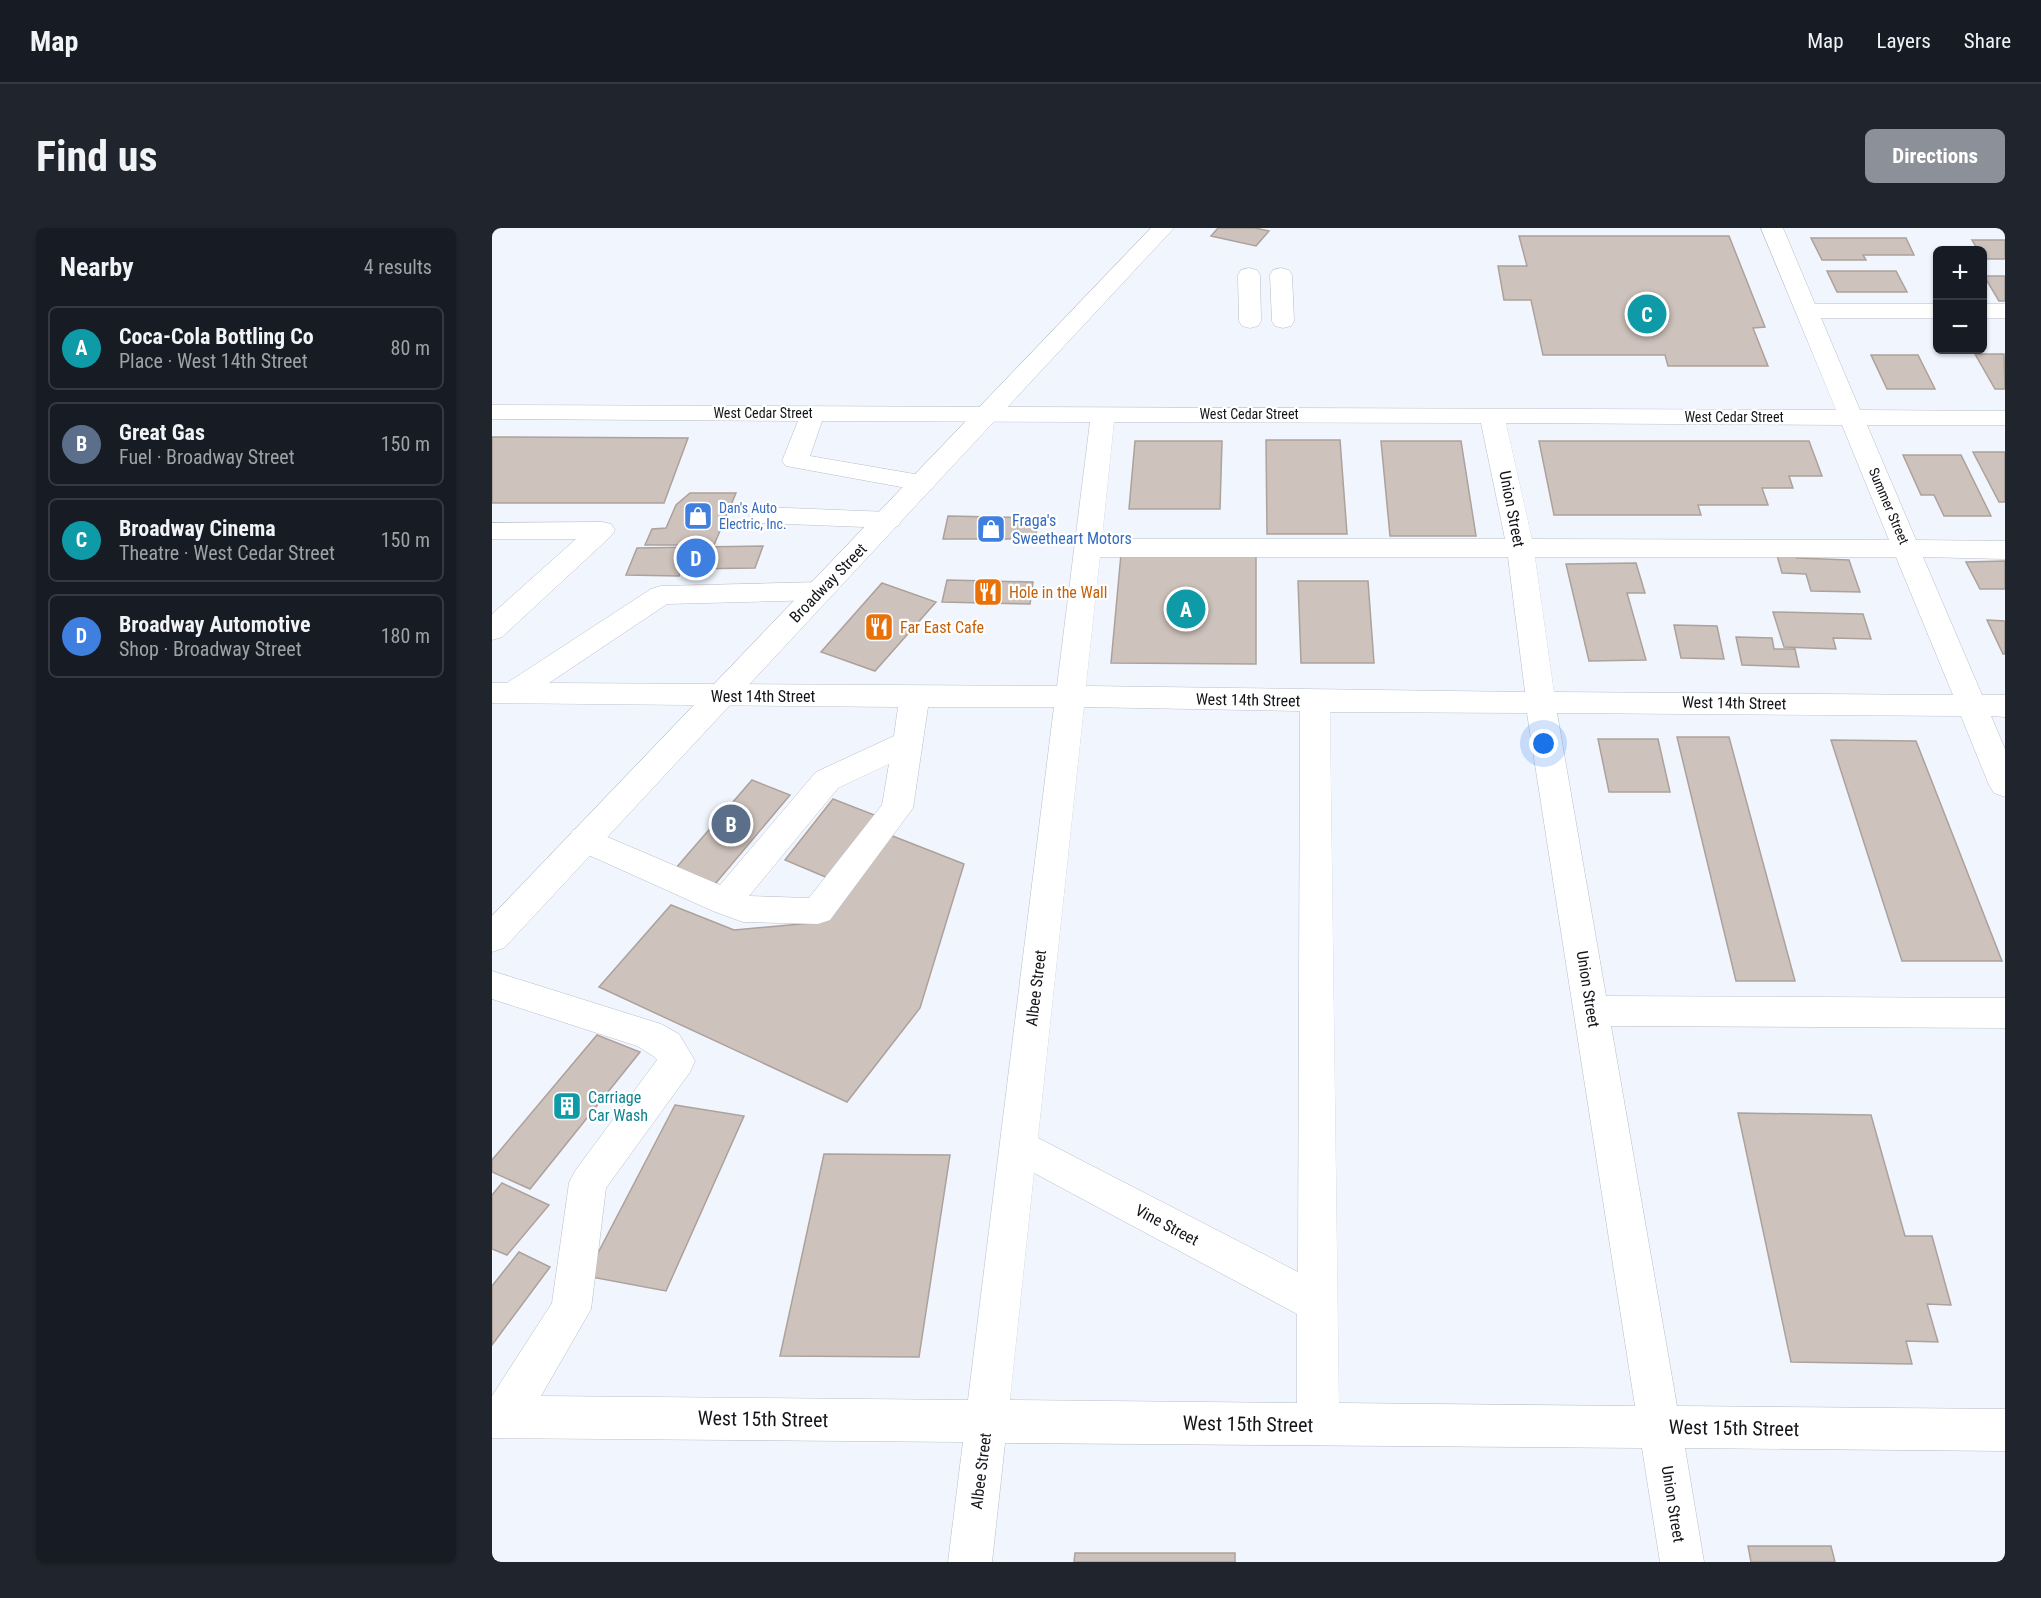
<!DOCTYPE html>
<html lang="en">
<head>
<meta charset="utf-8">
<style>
  body { margin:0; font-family:"Roboto Condensed",sans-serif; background:#20242c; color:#f1f3f6 }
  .controls { position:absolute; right:18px; top:18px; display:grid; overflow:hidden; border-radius:9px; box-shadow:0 2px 4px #0004 }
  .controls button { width:54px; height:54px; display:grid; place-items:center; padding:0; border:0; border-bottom:2px solid #363941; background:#171b24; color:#f1f3f6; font:30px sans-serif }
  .you { position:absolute; left:1052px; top:516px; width:21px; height:21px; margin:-15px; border:4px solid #fff; border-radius:50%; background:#1a73e8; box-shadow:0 0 0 9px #1a73e833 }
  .badge { display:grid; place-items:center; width:39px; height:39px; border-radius:50%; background:#8c9099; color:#fff; font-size:20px; font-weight:700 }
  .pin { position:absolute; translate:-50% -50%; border:3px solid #fff; box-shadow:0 2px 6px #0006 }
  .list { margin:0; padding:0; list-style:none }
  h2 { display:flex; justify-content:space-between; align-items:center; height:78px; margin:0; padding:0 24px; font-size:26px }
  h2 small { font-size:20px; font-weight:400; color:#9ea1a6 }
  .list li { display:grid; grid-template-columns:39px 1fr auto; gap:18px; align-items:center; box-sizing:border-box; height:84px; margin:0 12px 12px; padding:0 12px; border:2px solid #363941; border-radius:9px }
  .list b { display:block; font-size:22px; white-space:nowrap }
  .list p { margin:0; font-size:20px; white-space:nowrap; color:#9ea1a6 }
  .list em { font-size:20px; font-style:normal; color:#9ea1a6 }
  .map { position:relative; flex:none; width:1513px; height:1334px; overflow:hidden; border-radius:9px }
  header { display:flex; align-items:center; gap:36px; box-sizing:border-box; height:84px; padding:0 30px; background:#171b24; border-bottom:2px solid #363941 }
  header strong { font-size:28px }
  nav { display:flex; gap:33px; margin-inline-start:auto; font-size:21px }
  .intro { display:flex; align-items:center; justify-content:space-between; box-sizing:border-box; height:144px; padding:0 36px }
  h1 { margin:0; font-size:42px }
  .button { padding:15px 27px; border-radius:9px; background:#8c9099; color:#fff; font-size:21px; font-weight:700 }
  main { display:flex; gap:36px; padding:0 36px }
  aside { flex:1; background:#171b24; border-radius:9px; box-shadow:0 2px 4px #0004 }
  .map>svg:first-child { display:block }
</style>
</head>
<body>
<header>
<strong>Map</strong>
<nav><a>Map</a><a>Layers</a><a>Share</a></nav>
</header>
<div class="intro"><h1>Find us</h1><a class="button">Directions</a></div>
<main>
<aside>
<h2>Nearby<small>4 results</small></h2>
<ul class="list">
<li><span class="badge" style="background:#0f9aa8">A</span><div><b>Coca-Cola Bottling Co</b><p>Place · West 14th Street</p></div><em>80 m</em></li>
<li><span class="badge" style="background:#5c6f8a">B</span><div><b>Great Gas</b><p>Fuel · Broadway Street</p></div><em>150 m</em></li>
<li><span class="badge" style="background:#0f9aa8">C</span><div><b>Broadway Cinema</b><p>Theatre · West Cedar Street</p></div><em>150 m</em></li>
<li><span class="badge" style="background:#3f7fe0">D</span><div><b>Broadway Automotive</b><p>Shop · Broadway Street</p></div><em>180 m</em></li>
</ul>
</aside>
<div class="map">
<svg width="1513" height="1334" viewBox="0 0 1513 1334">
  <rect width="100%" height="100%" fill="#f0f5fe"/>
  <path fill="#cec2bc" stroke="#ada19b" stroke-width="1.5" d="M726,0H763L777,3L764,18L719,8Z
    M1027,8H1237L1273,99L1261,100L1276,138H1176L1173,127H1051L1039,72H1012L1006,38H1035Z
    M1319,10H1414L1422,27H1371L1374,32H1330Z
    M1480,12H1513V31H1491L1490,22H1486Z
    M1335,43H1404L1415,64H1345Z
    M1492,48H1513V73H1507Z
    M1483,126H1512L1513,161H1503Z
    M1379,127H1426L1443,161H1395Z
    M0,209L196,210L172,275H0Z
    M774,212H848L855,306H775Z
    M643,213H730L728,281H637Z
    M889,213H969L984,308H898Z
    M1047,213H1317L1330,248H1297L1301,260H1270L1276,277H1206L1209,287H1062Z
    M1481,224H1513V274H1507Z
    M1411,227H1469L1499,288H1452L1442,267H1429Z
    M198,265H244L222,317H153L160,301L174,300L184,277Z
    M456,288L547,290L543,311H451Z
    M271,318L263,340L189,341L187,348L134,347L145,320Z
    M1284,324H1303L1305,330L1357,332L1368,364L1319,363L1314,346L1290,345Z
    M629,326L764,327V436L619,435Z
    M1513,333V361H1488L1474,334Z
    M1144,335L1153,365H1135L1154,432L1097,433L1074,336Z
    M455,352L541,354L538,376L450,374Z
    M806,353H876L882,435H809Z
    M390,355L444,374L383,443L329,424Z
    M1281,384L1371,386L1379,411L1341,410L1344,421L1292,419Z
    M1495,392L1513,393V426H1511Z
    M1182,397L1225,398L1232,431L1189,430Z
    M1244,409L1280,410L1282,421H1303L1307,439L1250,437Z
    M1185,509H1237L1303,753H1244Z
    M1106,511H1166L1178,564H1117Z
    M1339,512L1424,513L1510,733H1410Z
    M260,552L298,567L223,656L184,640Z
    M341,571L385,588L336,650L293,632Z
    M398,607L472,636L428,780L355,874L107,759L179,677L242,702L331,694Z
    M105,807L148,824L38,961L0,944V932Z
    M183,877L252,888L174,1063L94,1048Z
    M1246,885L1379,887L1413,1008H1440L1459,1077L1435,1076L1446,1114L1414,1113L1420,1136L1299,1134Z
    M332,926L458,927L427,1129L288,1128Z
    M10,955L57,977L15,1027L0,1021V967Z
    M27,1024L58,1039L0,1117V1058Z
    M1256,1318H1339L1343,1334H1259Z
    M583,1325H743V1334H582Z"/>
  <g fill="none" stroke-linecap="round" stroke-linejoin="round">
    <g stroke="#b8bec8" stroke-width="1">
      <path id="minor" d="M1269,0H1291L1323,76H1446V90H1329L1368,182L1513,183V197H1375L1424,312L1513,313V331L1431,329L1490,467H1513V489L1499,488L1513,521V569L1502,565L1497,557L1469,488L1065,485L1114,768L1513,770V800L1119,798L1185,1178L1513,1181V1223L1193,1220L1212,1334H1168L1150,1220L513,1215L500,1334H456L471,1214L0,1210V1168L60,1075L77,955L83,943L165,832L161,828L145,818L0,771V743L169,796L187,806L203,833L198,844L114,960L99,1081L49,1168L476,1172L562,479H436L421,580L338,692L326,696L251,694L221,683L81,620L76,611L81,602L92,599L228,657L324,544L402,508L406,479L0,475V455H15L159,361L169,358L328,354L338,357L342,363L338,369L328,372L175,376L57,455L565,458L598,194L330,193L318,228L440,249L444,255L440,261L431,263L294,238L290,233L306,193L0,191V177L1344,182ZM622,194L989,195L1013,311H610ZM1014,195L1350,197L1397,312L1040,311ZM608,329H1016L1033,464L594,458ZM1043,329H1404L1461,467L1062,464ZM592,479L808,483L806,1044L546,910ZM838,484L1035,485L1143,1178L847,1175ZM397,536L390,577L317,670L257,668L346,560ZM542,945L805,1086V1175L518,1172Z
        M757,40L765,42L768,47L769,93L766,98L758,100L750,98L747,93L746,47L749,42Z
        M789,40L797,42L800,47L802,93L799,98L791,100L783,98L780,93L778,47L781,42Z
        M1490,76H1513V90H1490Z
        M270,279L397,284L406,286L410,292L406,298L397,300L270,295L261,293L257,287L261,281Z
        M110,294L119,296L123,302L119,308L10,409L0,412V386L84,311H0V295Z"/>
    </g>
    <g stroke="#b8bec8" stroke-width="1">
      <path id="highway" d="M659,0H682L12,720L0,724V688Z"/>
    </g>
    <use href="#minor" fill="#fff" fill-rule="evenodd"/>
    <use href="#highway" fill="#fff" fill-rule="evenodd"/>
  </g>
  <defs>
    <g id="shop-square" transform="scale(1.5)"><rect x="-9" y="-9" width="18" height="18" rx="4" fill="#3f7fe0" stroke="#fff"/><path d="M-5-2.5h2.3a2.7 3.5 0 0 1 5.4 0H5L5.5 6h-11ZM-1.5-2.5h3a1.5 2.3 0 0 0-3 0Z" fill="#fff"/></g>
    <g id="restaurant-square" transform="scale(1.5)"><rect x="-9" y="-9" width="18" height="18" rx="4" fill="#e8710a" stroke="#fff"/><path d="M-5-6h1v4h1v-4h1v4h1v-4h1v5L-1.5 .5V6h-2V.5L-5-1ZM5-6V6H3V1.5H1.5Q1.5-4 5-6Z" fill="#fff"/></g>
    <g id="building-square" transform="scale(1.5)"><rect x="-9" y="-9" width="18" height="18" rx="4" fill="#0f9aa8" stroke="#fff"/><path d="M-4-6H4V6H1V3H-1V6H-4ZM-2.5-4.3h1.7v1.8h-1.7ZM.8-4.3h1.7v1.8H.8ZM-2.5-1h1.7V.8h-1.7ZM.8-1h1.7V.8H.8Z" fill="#fff"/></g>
  </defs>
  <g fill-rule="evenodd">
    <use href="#shop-square" x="206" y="288"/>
    <use href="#shop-square" x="499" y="301"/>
    <use href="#restaurant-square" x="496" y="364"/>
    <use href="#restaurant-square" x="387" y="399"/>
    <use href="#building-square" x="75" y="878"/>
  </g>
  <g text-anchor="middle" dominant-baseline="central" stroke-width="4.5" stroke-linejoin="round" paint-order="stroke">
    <g font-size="14" fill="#131519" stroke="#fff">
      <text x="271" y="185">West Cedar Street</text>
      <text x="757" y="186">West Cedar Street</text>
      <text x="1242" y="189">West Cedar Street</text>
      <text transform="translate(1397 278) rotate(67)">Summer Street</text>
    </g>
    <g font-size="14" fill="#366cbe" stroke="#fff" text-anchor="start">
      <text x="227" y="280">Dan's Auto<tspan x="227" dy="16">Electric, Inc.</tspan></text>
    </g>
    <g font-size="16" fill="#131519" stroke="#fff">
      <text transform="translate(1020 281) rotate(79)">Union Street</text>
      <text transform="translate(336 355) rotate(-46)">Broadway Street</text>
      <text x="271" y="468">West 14th Street</text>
      <text transform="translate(756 472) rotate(1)">West 14th Street</text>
      <text transform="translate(1242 475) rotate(1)">West 14th Street</text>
      <text transform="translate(544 760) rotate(-83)">Albee Street</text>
      <text transform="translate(1096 761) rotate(81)">Union Street</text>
      <text transform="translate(675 997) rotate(28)">Vine Street</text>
      <text transform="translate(489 1243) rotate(-83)">Albee Street</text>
      <text transform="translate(1181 1276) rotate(81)">Union Street</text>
    </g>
    <g font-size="16" fill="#366cbe" stroke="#fff" text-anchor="start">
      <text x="520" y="292">Fraga's<tspan x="520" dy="18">Sweetheart Motors</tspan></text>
    </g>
    <g font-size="16" fill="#c56008" stroke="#fff" text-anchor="start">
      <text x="517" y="364">Hole in the Wall</text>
      <text x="408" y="399">Far East Cafe</text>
    </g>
    <g font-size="16" fill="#0d838f" stroke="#fff" text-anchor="start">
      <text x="96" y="869">Carriage<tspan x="96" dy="18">Car Wash</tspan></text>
    </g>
    <g font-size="20" fill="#131519" stroke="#fff">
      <text transform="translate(271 1191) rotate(1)">West 15th Street</text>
      <text transform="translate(756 1196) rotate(1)">West 15th Street</text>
      <text transform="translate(1242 1200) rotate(1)">West 15th Street</text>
    </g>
  </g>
</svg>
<div class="controls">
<button>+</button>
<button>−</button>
</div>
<div class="you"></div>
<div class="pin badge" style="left:694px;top:381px;background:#0f9aa8">A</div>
<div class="pin badge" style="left:239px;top:596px;background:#5c6f8a">B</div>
<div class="pin badge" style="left:1155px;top:86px;background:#0f9aa8">C</div>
<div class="pin badge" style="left:204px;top:330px;background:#3f7fe0">D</div>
</div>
</main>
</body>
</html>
